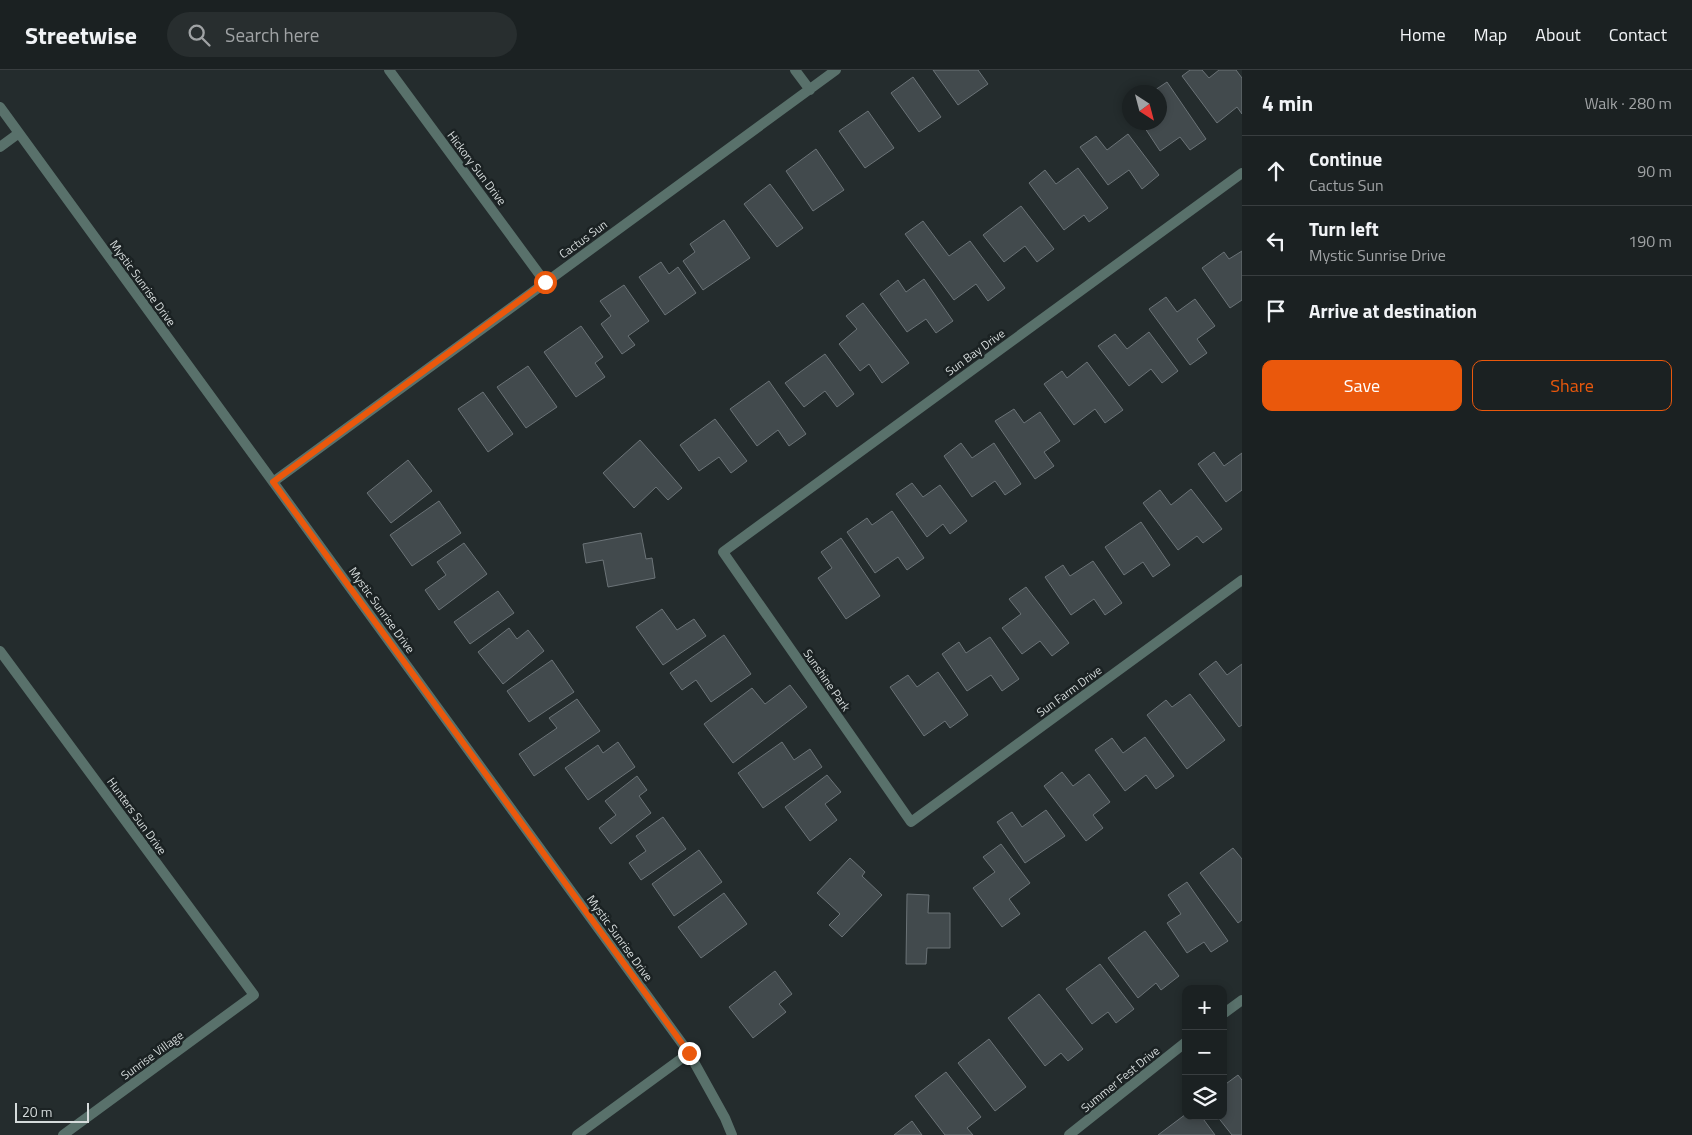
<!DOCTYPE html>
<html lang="en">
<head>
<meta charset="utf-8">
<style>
  body { margin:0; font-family:"Titillium Web",sans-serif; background:#282e2f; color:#f1f3f6 }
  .controls { position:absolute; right:15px; bottom:15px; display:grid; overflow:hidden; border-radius:10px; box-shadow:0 2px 8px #0003 }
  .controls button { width:45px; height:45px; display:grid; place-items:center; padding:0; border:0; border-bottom:1px solid #393e40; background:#1b2122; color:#f1f3f6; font:25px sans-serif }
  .compass { position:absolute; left:1122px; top:15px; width:45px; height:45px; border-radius:50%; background:#1b2122; box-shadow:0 2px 8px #0003; rotate:144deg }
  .scale { position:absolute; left:15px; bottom:12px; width:74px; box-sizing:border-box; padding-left:5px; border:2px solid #d5dbdb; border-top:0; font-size:14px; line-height:18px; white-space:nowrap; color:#d5dbdb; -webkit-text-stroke:4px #1b2223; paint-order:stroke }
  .stop { position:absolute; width:15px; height:15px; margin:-11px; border:4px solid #ea580c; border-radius:50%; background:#fff }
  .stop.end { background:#ea580c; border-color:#fff; box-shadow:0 1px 5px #0008 }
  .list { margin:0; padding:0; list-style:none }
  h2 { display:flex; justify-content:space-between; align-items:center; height:65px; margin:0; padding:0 20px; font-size:21px }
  h2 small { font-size:16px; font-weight:400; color:#a0a3a5 }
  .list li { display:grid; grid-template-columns:32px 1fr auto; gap:15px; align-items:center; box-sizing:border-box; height:70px; padding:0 20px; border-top:1px solid #393e40 }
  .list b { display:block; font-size:19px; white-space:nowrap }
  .list p { margin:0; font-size:16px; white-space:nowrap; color:#a0a3a5 }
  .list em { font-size:16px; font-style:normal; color:#a0a3a5 }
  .actions { display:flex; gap:10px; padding:15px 20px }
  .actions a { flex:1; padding:11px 0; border:1px solid #ea580c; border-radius:10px; text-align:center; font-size:18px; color:#ea580c }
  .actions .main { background:#ea580c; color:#fff }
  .icon { flex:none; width:28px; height:28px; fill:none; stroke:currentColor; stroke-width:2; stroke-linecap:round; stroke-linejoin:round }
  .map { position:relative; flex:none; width:1242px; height:1065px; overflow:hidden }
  header { display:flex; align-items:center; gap:30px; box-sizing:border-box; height:70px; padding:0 25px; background:#1b2122; border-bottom:1px solid #393e40 }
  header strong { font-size:24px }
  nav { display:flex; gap:28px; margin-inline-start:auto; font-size:18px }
  .search { width:350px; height:45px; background:#282e2f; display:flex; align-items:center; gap:12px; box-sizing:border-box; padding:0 18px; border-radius:28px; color:#a0a3a5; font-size:19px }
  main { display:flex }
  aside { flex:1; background:#1b2122 }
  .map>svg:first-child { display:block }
</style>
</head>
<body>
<header>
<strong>Streetwise</strong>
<div class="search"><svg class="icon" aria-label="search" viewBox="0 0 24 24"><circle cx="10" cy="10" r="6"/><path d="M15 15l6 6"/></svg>Search here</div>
<nav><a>Home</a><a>Map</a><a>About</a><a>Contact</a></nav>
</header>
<main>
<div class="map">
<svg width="1242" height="1065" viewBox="0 0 1242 1065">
  <rect width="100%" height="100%" fill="#242c2d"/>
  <path fill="#424a4d" stroke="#6b7377" d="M933,0H978L988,14L958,35Z
    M1190,0H1202L1209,8L1219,0H1236L1242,8V44L1237,37L1217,53L1182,6Z
    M913,7L941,47L919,62L891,23Z
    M1167,12L1206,69L1190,80L1180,67L1160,81L1141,52H1160V22H1152Z
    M868,41L894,78L865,98L839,61Z
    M1128,64L1159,105L1142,119L1129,100L1108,115L1080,77L1096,66L1107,80Z
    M816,79L844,120L813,141L786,101Z
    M1078,98L1108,138L1089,152L1084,145L1064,160L1029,113L1045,100L1056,114Z
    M770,114L803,158L777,177L744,134Z
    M1021,136L1054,179L1037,192L1025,176L1004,192L983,165Z
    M724,150L750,188L703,220L683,191L695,182L690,174Z
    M923,151L949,186L970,171L1005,218L988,231L976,214L954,230L905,164Z
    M1242,181V230L1230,238L1202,198L1224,182L1229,189Z
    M661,192L669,204L678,197L696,223L665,245L639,207Z
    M924,209L953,251L936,263L926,249L907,262L880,224L898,210L906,222Z
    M624,215L649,251L628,266L635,275L622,284L601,254L611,246L600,231Z
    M1166,227L1177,242L1195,229L1215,256L1197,269L1207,283L1190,295L1149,239Z
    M863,233L909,293L882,313L869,294L860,301L839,274L857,259L846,246Z
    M581,256L603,287L595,293L605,307L576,327L544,282Z
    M1149,262L1178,301L1162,313L1151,299L1129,316L1098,276L1115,264L1127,279Z
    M825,284L854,324L837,337L825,321L804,337L785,313Z
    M1087,292L1123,340L1105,353L1095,339L1074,355L1044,314L1062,301L1067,308Z
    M528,296L557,337L526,358L497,317Z
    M769,311L806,364L789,376L778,360L757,376L730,339Z
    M483,322L513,364L488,382L458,339Z
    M1014,339L1024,353L1040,342L1060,371L1044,382L1054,396L1035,409L995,351Z
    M715,349L747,391L731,403L719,387L699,401L680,375Z
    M640,370L682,418L668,430L656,417L634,438L603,403Z
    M961,373L972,388L994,373L1021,414L1005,425L995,411L972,427L944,386Z
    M1214,382L1224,396L1242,383V420L1226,432L1198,394Z
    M408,390L432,421L391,453L367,423Z
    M912,413L923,427L940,415L967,451L950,464L943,454L927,467L896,424Z
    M1191,419L1222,459L1203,473L1197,466L1178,480L1143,433L1160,420L1171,435Z
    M439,431L461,463L412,496L390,465Z
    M892,441L924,488L907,500L898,487L875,503L847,462L867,448L872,455Z
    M1141,452L1170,495L1153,507L1143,492L1124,505L1105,477Z
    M641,463L646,489L652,488L655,508L608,517L603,490L586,493L583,474Z
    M841,468L880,526L846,549L818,508L832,498L821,482Z
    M464,473L487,504L439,540L425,520L446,505L437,492Z
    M1093,491L1122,533L1105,545L1094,529L1071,545L1045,507L1063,495L1070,506Z
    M1026,517L1069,573L1052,586L1040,571L1022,584L1002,558L1021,544L1009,529Z
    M498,521L514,543L470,574L454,552Z
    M662,539L677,560L694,549L706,566L663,595L636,557Z
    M509,558L517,569L528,560L544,581L503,614L478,582Z
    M724,565L751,604L711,632L696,610L682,620L670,603Z
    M990,567L1019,609L1002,621L991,605L967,621L942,584L959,572L966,583Z
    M552,590L574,622L529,652L507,621Z
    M1216,591L1227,605L1242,594V655L1239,657L1199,604Z
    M938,602L968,645L950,658L945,651L924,666L890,617L908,605L917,617Z
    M790,615L807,637L733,693L704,654L752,618L765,634Z
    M1190,624L1225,670L1187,699L1147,645L1166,630L1172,637Z
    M577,629L600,661L534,706L519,684L557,658L549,648Z
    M1145,667L1174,706L1156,719L1146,705L1125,721L1095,680L1112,668L1123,683Z
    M618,672L635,697L588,730L565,698L598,675L603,683Z
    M782,672L794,690L810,679L822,697L763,738L738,703Z
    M1062,702L1073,716L1089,704L1110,732L1093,745L1103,758L1086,771L1044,716Z
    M827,705L841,722L825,734L837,750L810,771L785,737Z
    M637,706L647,720L639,726L651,743L611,774L599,758L616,745L605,731Z
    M1046,740L1065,766L1025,793L997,752L1012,742L1022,757Z
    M663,747L686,779L641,810L629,793L646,781L636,766Z
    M1001,774L1030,813L1009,829L1020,844L1002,857L973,818L995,802L983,787Z
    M1233,778L1242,789V850L1238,853L1200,803Z
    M699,780L722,812L674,846L652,814Z
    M850,788L865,802L862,806L882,825L842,867L829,855L840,844L817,823Z
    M1187,812L1228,871L1211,882L1204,872L1187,883L1167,853L1181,844L1168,825Z
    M724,823L747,854L701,888L678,857Z
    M907,824L929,825L928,843H950V878H927L926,894H906Z
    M1145,861L1179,906L1161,920L1156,913L1138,928L1108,888Z
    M1100,894L1134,939L1116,953L1108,942L1092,954L1066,919Z
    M775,901L792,924L779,934L786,942L753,968L729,937Z
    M1039,924L1083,979L1068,991L1061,983L1045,996L1008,948Z
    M989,969L1026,1017L995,1041L958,993Z
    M946,1002L981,1047L967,1058L973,1065H945L915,1026Z
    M1238,1005L1242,1010V1065H1232L1217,1046H1223V1031L1227,1028L1223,1024V1016Z
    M1186,1044V1046H1201L1215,1065H1158Z
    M912,1051L922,1065H894Z"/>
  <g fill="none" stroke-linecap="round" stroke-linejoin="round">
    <path stroke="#59716b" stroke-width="10" d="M389,0L545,212
      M795,0L810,20
      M0,37L689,983L725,1048L732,1065
      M0,77L19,63
      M1242,103L723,482L911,752L1242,510
      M273,412L836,0
      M0,581L254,925L63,1065
      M577,1065L689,983"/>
    <path stroke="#59716b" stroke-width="10" d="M1223,944L1242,930
      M1069,1065L1186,972"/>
  </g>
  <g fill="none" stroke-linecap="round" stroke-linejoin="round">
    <path stroke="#ea580c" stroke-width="6" d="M545,212L273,412L689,983"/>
  </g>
  <g text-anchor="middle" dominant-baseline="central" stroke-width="5" stroke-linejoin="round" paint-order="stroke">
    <g font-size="12" fill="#d5dbdb" stroke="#1b2223">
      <text transform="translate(477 98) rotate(53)">Hickory Sun Drive</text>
      <text transform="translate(583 169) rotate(-36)">Cactus Sun</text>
      <text transform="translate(143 213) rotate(54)">Mystic Sunrise Drive</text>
      <text transform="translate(975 282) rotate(-36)">Sun Bay Drive</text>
      <text transform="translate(382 540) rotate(54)">Mystic Sunrise Drive</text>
      <text transform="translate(827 610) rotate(55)">Sunshine Park</text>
      <text transform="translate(1069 621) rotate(-36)">Sun Farm Drive</text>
      <text transform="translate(137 746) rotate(54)">Hunters Sun Drive</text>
      <text transform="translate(620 868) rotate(54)">Mystic Sunrise Drive</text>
      <text transform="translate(152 985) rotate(-36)">Sunrise Village</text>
      <text transform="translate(1120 1009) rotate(-39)">Summer Fest Drive</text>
    </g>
  </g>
</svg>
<div class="controls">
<button>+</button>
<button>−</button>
<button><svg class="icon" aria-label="layers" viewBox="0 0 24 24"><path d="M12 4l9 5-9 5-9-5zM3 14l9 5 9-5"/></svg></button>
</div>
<svg class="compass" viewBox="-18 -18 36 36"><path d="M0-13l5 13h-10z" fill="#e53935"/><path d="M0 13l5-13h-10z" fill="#a0a3a5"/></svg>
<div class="scale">20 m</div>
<div class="stop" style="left:545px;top:212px"></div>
<div class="stop end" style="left:689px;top:983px"></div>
</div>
<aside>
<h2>4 min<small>Walk · 280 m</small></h2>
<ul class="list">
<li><svg class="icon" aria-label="ahead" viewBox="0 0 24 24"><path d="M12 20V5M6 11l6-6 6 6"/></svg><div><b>Continue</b><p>Cactus Sun</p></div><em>90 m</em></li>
<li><svg class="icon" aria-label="left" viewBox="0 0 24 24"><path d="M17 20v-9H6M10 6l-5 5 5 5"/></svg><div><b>Turn left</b><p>Mystic Sunrise Drive</p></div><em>190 m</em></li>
<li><svg class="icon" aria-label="arrive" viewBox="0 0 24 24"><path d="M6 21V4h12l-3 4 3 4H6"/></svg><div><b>Arrive at destination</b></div></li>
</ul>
<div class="actions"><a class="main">Save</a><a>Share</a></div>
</aside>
</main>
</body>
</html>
